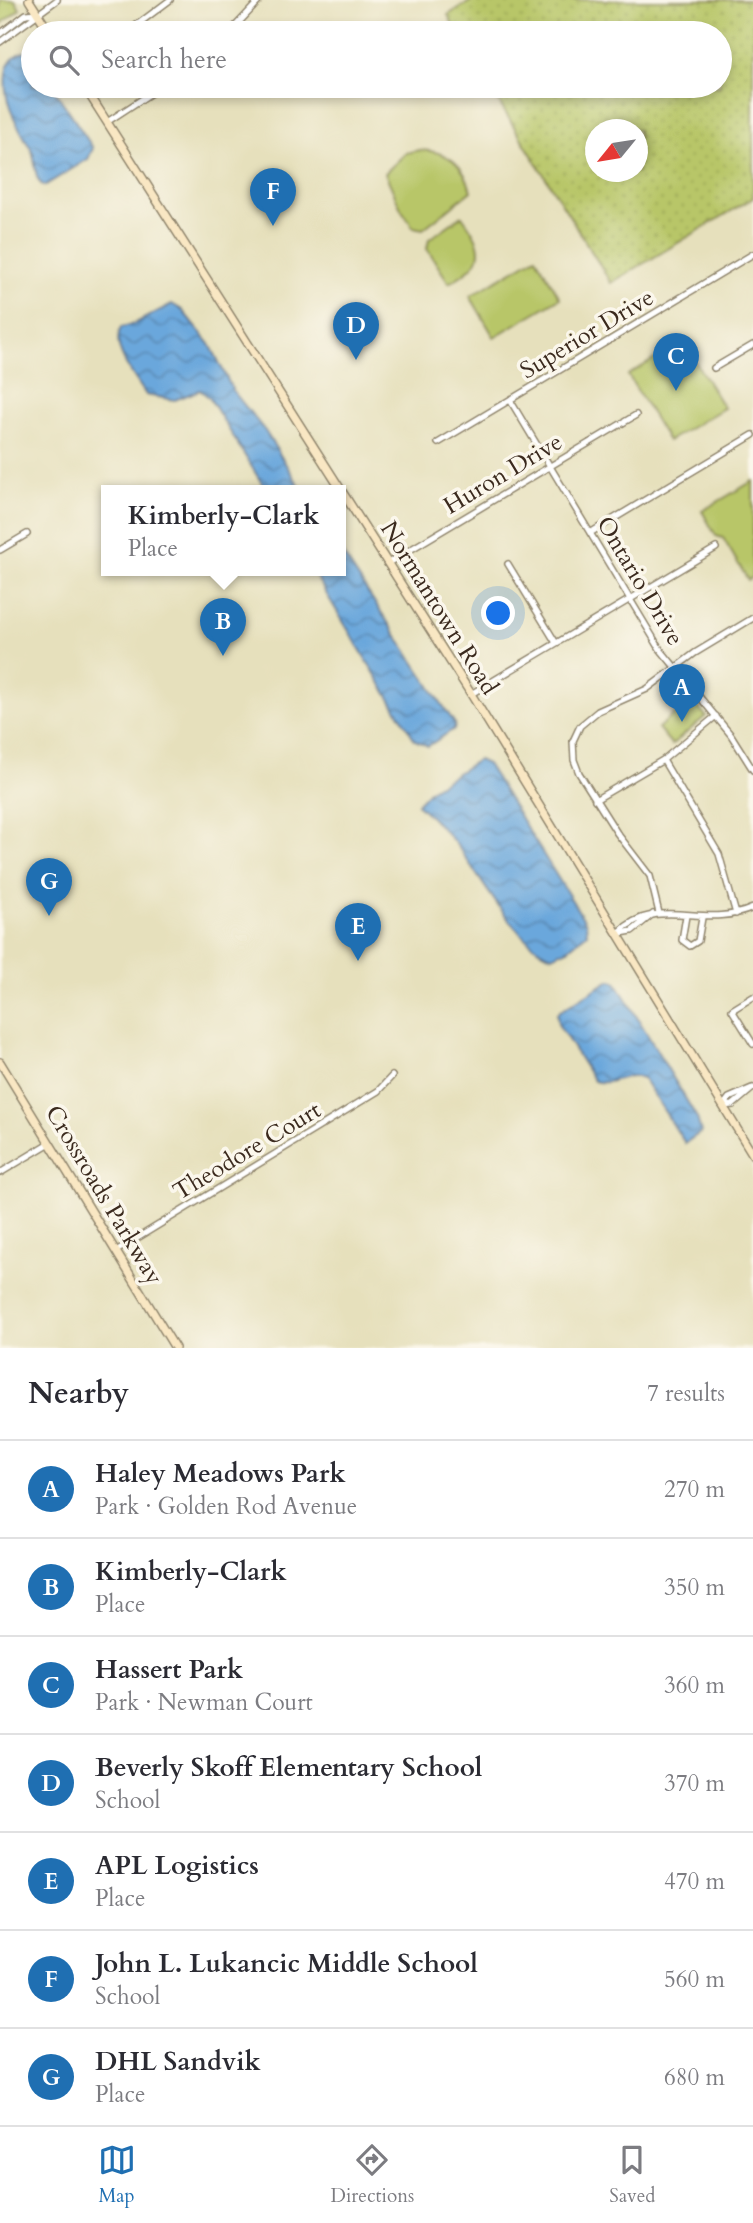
<!DOCTYPE html>
<html lang="en">
<head>
<meta charset="utf-8">
<style>
  body { margin:0; font-family:Cardo,serif; background:#f2f2f3; color:#2b2b33 }
  .compass { position:absolute; left:585px; top:119px; width:63px; height:63px; border-radius:50%; background:#fff; box-shadow:0 4px 10px #0003; rotate:240deg }
  .you { position:absolute; left:499px; top:614px; width:24px; height:24px; margin:-18px; border:5px solid #fff; border-radius:50%; background:#1a73e8; box-shadow:0 0 0 10px #1a73e833 }
  .badge { display:grid; place-items:center; width:46px; height:46px; border-radius:50%; background:#1f6fb2; color:#fff; font-size:23px; font-weight:700 }
  .pin { position:absolute; translate:-50% -58px; filter:drop-shadow(0 2px 4px #0008) }
  .pin::after { content:''; position:absolute; top:37px; width:24px; height:21px; background:inherit; clip-path:polygon(0 0,100% 0,50% 100%) }
  .popup { position:absolute; left:101px; top:485px; width:245px; height:91px; box-sizing:border-box; display:grid; place-content:center; border-radius:0px; background:#fff; filter:drop-shadow(0 2px 5px #0005); font-size:23px; white-space:nowrap; color:#7c7c81 }
  .popup b { font-size:26px; color:#2b2b33 }
  .popup::after { content:''; position:absolute; left:50%; top:100%; margin-left:-14px; border:14px solid transparent; border-top-color:#fff }
  .list { margin:0; padding:0; list-style:none }
  h2 { display:flex; justify-content:space-between; align-items:center; height:91px; margin:0; padding:0 28px; font-size:30px }
  h2 small { font-size:23px; font-weight:400; color:#7c7c81 }
  .list li { display:grid; grid-template-columns:46px 1fr auto; gap:21px; align-items:center; box-sizing:border-box; height:98px; padding:0 28px; border-top:2px solid #e1e1e2 }
  .list b { display:block; font-size:26px; white-space:nowrap }
  .list p { margin:0; font-size:23px; white-space:nowrap; color:#7c7c81 }
  .list em { font-size:23px; font-style:normal; color:#7c7c81 }
  .icon { flex:none; width:38px; height:38px; fill:none; stroke:currentColor; stroke-width:2; stroke-linecap:round; stroke-linejoin:round }
  .map { position:relative; flex:none; width:753px; height:1348px; overflow:hidden }
  .search { position:absolute; background:#fff; box-shadow:0 4px 10px #0003; left:21px; right:21px; top:21px; height:77px; display:flex; align-items:center; gap:18px; box-sizing:border-box; padding:0 24px; border-radius:38px; color:#7c7c81; font-size:26px }
  .sheet { height:777px; background:#fff }
  nav { display:flex; justify-content:space-around; align-items:center; box-sizing:border-box; height:98px; border-top:2px solid #e1e1e2; background:#fff; font-size:19px; color:#7c7c81 }
  nav a { display:grid; justify-items:center; gap:4px }
  nav .on { color:#1f6fb2 }
  .map>svg:first-child { display:block }
</style>
</head>
<body>
<div class="map">
<svg width="753" height="1348" viewBox="0 0 753 1348">
  <defs>
    <pattern id="grass-dots" width="8" height="8" patternUnits="userSpaceOnUse" patternTransform="scale(1.75)"><rect width="8" height="8" fill="#b8c668"/><path d="M2 2h.1M6 6h.1" fill="none" stroke="#9faa5a" stroke-width="1.8" stroke-linecap="round"/></pattern>
    <pattern id="water-waves" width="16" height="10" patternUnits="userSpaceOnUse" patternTransform="scale(1.75)"><rect width="16" height="10" fill="#6ba7dc"/><path d="M0 5q4-4 8 0t8 0" fill="none" stroke="#5988b2"/></pattern>
  </defs>
  <rect width="100%" height="100%" fill="#fbf7ec"/>
  <filter id="ink" filterUnits="userSpaceOnUse"><feTurbulence type="fractalNoise" baseFrequency=".0143" numOctaves="2"/><feDisplacementMap in="SourceGraphic" scale="14" xChannelSelector="R" yChannelSelector="G"/><feConvolveMatrix kernelMatrix="1 2 1 2 8 2 1 2 1" color-interpolation-filters="sRGB"/></filter>
  <filter id="wash" filterUnits="userSpaceOnUse"><feTurbulence type="fractalNoise" baseFrequency=".00686" numOctaves="4" result="noise"/><feDisplacementMap in="SourceGraphic" scale="28" xChannelSelector="R" yChannelSelector="G"/><feGaussianBlur stdDeviation="1.57" result="paint"/><feColorMatrix in="noise" values="0 0 0 0 0 0 0 0 0 0 0 0 0 0 0 0 0 1.4 0 .05"/><feComposite in="paint" operator="in"/></filter>
  <g filter="url(#wash)">
    <rect width="100%" height="100%" fill="#e6e0bc"/>
    <path fill="url(#grass-dots)" stroke="#7a7843" stroke-width="2" fill-rule="evenodd" d="M473,0H753V198L611,283L489,86H720V33H457L448,15ZM596,130H638V172H596Z"/>
    <path fill="#b8c668" stroke="#7a7843" stroke-width="2" d="M0,0H15L20,9L0,25Z
      M420,150C448,151 464,164 471,191L423,229L413,227L401,209L385,173L406,153Z
      M462,216C487,250 486,262 449,283L427,249L429,239Z
      M536,257L560,298L494,337L470,296Z
      M683,342L724,408L668,441L628,375Z
      M753,481V577L748,580L723,538L716,536L702,511Z
      M691,700L706,716L672,745L658,728Z"/>
    <path fill="url(#water-waves)" stroke="#53687d" stroke-width="2" d="M27,51L33,57V86H52L93,148L88,159L44,186C33,180 37,162 32,151C17,124 0,100 7,68C12,59 16,53 27,51Z
      M172,304L182,310L210,344L233,391L265,431L302,490H266L209,397L200,390L175,400L146,395C135,377 110,349 121,327L134,324Z
      M340,550L455,724L454,729L428,746L415,740L312,570H340Z
      M478,760L487,764L586,923L587,933L568,949L552,956C514,942 480,875 455,843C444,829 430,816 417,804L430,790Z
      M610,980L616,982L697,1118L701,1132L685,1143L643,1078C624,1071 612,1087 594,1081L558,1024L557,1013Z"/>
  </g>
  <g filter="url(#ink)">
    <g fill="none" stroke-linecap="round" stroke-linejoin="round">
      <g stroke="#90856d" stroke-width="8">
        <path id="street" d="M126,33L170,0
          M229,33L260,0
          M0,34L26,14L37,13
          M0,42L57,0
          M107,122L162,86
          M714,368L753,345
          M510,400L660,649L731,735L753,770
          M438,443L753,254
          M590,533L753,435
          M0,550L27,534
          M388,563L636,415
          M508,564L556,643
          M471,694L716,548
          M663,760L719,854L736,914
          M595,800L663,760L716,716
          M659,913L650,876L617,833L579,773L574,760L573,741L580,726L598,711L647,689L695,653L753,618
          M686,916L682,940L690,946L698,941L702,918
          M618,933C658,894 703,930 753,908
          M621,933L632,931L653,914
          M753,997L732,1010L753,1044
          M723,1106L733,1105L753,1088
          M723,1106L729,1098L752,1088
          M0,1173L50,1143
          M116,1251L378,1091L392,1076"/>
      </g>
      <g stroke="#90856d" stroke-width="10">
        <path id="secondary" d="M29,0L50,33
          M84,86L471,694L753,1155
          M0,1062L175,1348"/>
      </g>
      <use href="#street" stroke="#fff" stroke-width="5"/>
      <use href="#secondary" stroke="#f9e7c3" stroke-width="7"/>
    </g>
  </g>
  <g text-anchor="middle" dominant-baseline="central" stroke-width="7" stroke-linejoin="round" paint-order="stroke">
    <g font-size="24" fill="#3b2a1e" stroke="#fbf7ec">
      <text transform="translate(587 334) rotate(-31)">Superior Drive</text>
      <text transform="translate(503 474) rotate(-31)">Huron Drive</text>
      <text transform="translate(640 581) rotate(59)">Ontario Drive</text>
      <text transform="translate(439 608) rotate(58)">Normantown Road</text>
      <text transform="translate(247 1151) rotate(-31)">Theodore Court</text>
      <text transform="translate(104 1195) rotate(59)">Crossroads Parkway</text>
    </g>
  </g>
</svg>
<svg class="compass" viewBox="-18 -18 36 36"><path d="M0-13l5 13h-10z" fill="#e53935"/><path d="M0 13l5-13h-10z" fill="#7c7c81"/></svg>
<div class="you"></div>
<div class="pin badge" style="left:682px;top:722px">A</div>
<div class="pin badge" style="left:223px;top:656px">B</div>
<div class="popup"><b>Kimberly-Clark</b>Place</div>
<div class="pin badge" style="left:676px;top:391px">C</div>
<div class="pin badge" style="left:356px;top:360px">D</div>
<div class="pin badge" style="left:358px;top:961px">E</div>
<div class="pin badge" style="left:273px;top:226px">F</div>
<div class="pin badge" style="left:49px;top:916px">G</div>
<div class="search"><svg class="icon" aria-label="search" viewBox="0 0 24 24"><circle cx="10" cy="10" r="6"/><path d="M15 15l6 6"/></svg>Search here</div>
</div>
<section class="sheet">
<h2>Nearby<small>7 results</small></h2>
<ul class="list">
<li><span class="badge">A</span><div><b>Haley Meadows Park</b><p>Park · Golden Rod Avenue</p></div><em>270 m</em></li>
<li><span class="badge">B</span><div><b>Kimberly-Clark</b><p>Place</p></div><em>350 m</em></li>
<li><span class="badge">C</span><div><b>Hassert Park</b><p>Park · Newman Court</p></div><em>360 m</em></li>
<li><span class="badge">D</span><div><b>Beverly Skoff Elementary School</b><p>School</p></div><em>370 m</em></li>
<li><span class="badge">E</span><div><b>APL Logistics</b><p>Place</p></div><em>470 m</em></li>
<li><span class="badge">F</span><div><b>John L. Lukancic Middle School</b><p>School</p></div><em>560 m</em></li>
<li><span class="badge">G</span><div><b>DHL Sandvik</b><p>Place</p></div><em>680 m</em></li>
</ul>
</section>
<nav>
<a class="on"><svg class="icon" aria-label="map" viewBox="0 0 24 24"><path d="M3 6l6-2 6 2 6-2v14l-6 2-6-2-6 2zM9 4v14M15 6v14"/></svg>Map</a>
<a><svg class="icon" aria-label="directions" viewBox="0 0 24 24"><path d="M12 3l9 9-9 9-9-9zM9 14v-3h6M13 9l2 2-2 2"/></svg>Directions</a>
<a><svg class="icon" aria-label="saved" viewBox="0 0 24 24"><path d="M7 4h10v16l-5-4-5 4z"/></svg>Saved</a>
</nav>
</body>
</html>
